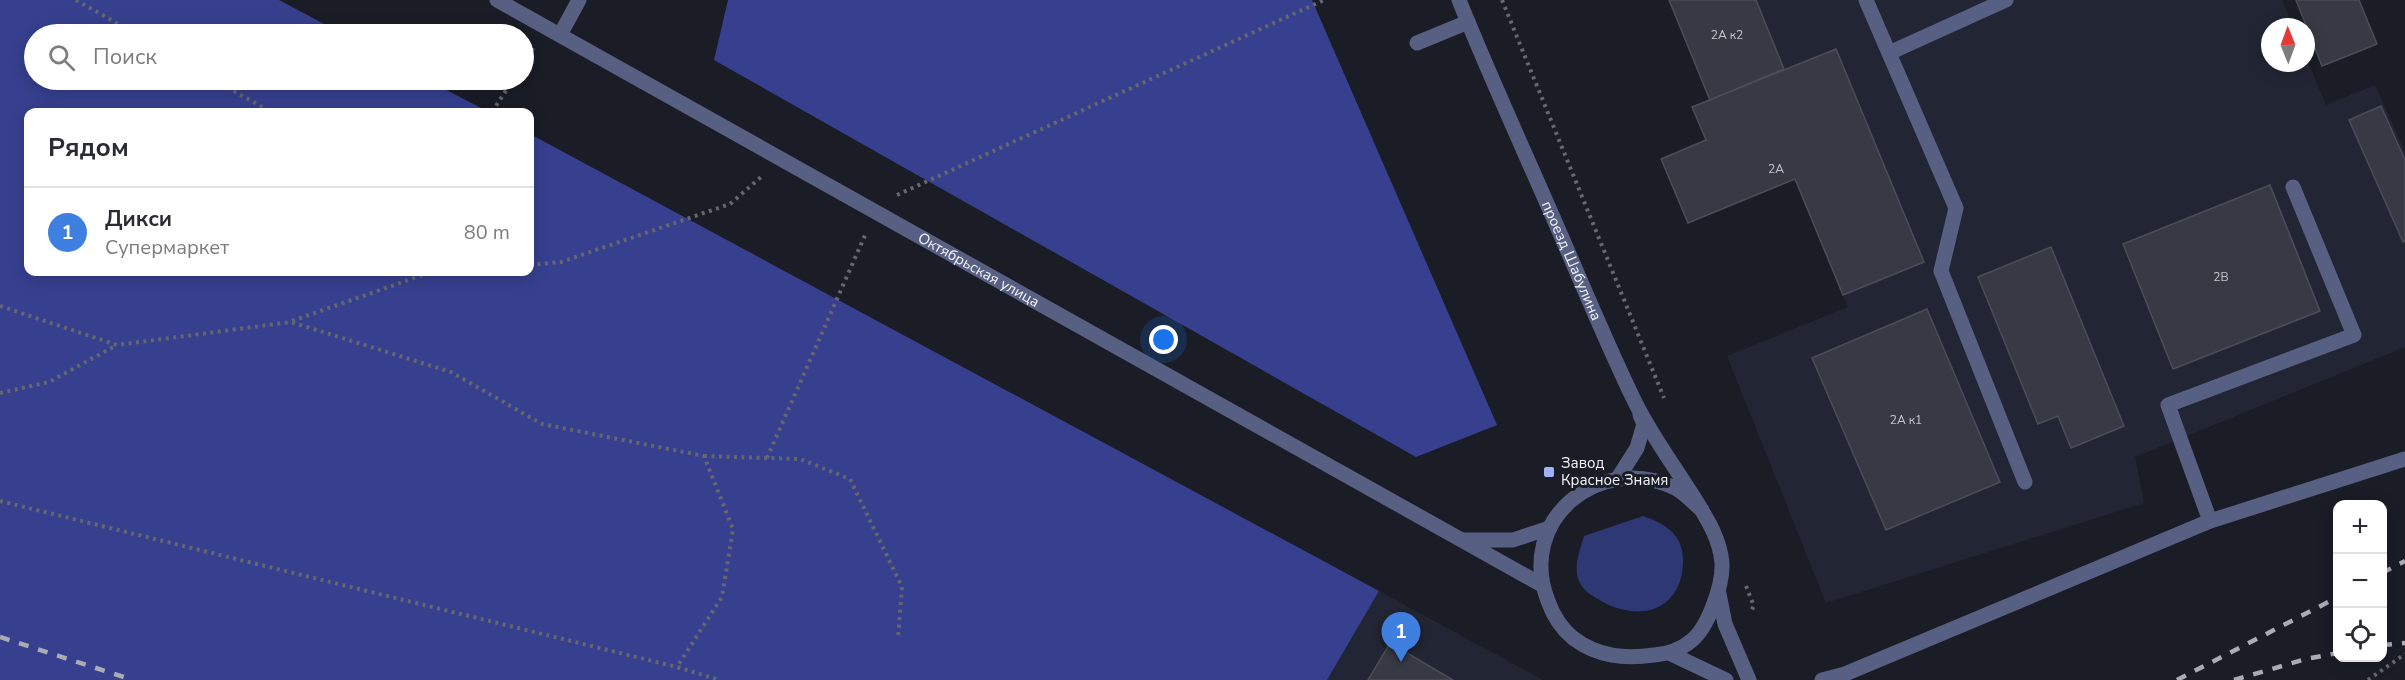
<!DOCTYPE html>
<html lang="ru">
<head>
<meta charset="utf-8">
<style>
  body { margin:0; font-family:"Nunito Sans",sans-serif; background:#f2f2f3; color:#2b2b33 }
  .controls { position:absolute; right:18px; bottom:18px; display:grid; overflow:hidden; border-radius:12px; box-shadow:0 3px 15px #0003 }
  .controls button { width:54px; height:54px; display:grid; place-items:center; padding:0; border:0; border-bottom:2px solid #e1e1e2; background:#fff; color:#2b2b33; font:30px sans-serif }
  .compass { position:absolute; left:2261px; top:18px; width:54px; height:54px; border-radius:50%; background:#fff; box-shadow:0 3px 15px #0003; rotate:359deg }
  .you { position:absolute; left:1164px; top:340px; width:21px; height:21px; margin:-15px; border:4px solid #fff; border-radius:50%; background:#1a73e8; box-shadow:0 0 0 9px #1a73e833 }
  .badge { display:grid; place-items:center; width:39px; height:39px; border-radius:50%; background:#d93025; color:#fff; font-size:20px; font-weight:700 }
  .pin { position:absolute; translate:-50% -50px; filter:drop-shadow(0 2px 3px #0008) }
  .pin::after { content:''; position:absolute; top:32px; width:21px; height:18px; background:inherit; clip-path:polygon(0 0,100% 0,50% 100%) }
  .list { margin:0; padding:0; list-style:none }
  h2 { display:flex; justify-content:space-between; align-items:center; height:78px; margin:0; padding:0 24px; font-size:26px }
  h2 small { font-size:20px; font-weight:400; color:#7c7c81 }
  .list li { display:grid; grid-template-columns:39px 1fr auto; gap:18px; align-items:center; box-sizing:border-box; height:90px; padding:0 24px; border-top:2px solid #e1e1e2 }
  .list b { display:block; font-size:22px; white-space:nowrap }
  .list p { margin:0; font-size:20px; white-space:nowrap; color:#7c7c81 }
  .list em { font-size:20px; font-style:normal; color:#7c7c81 }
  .icon { flex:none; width:33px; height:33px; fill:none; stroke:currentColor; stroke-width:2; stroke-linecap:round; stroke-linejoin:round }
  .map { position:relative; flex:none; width:2405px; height:680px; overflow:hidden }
  .search { position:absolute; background:#fff; box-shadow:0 3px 15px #0003; left:24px; top:24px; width:510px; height:66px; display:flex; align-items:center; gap:15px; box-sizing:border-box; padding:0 21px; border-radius:33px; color:#7c7c81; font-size:22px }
  .panel { position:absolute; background:#fff; box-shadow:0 3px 15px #0003; left:24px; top:108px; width:510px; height:168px; border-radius:12px }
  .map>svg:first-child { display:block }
</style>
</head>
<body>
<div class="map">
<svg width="2405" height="680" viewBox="0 0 2405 680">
  <rect width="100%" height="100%" fill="#1a1d26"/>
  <path fill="#222634" d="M1669,0H2282L2294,27H2270V63H2306V57L2326,105L2375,85L2405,151V347L2135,457L2144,503L1826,603L1727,356L1848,307L1795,179L1688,223L1661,159L1706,140L1692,107L1710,100Z
    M1379,591L1543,680H1327Z"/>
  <path fill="#2e3874" d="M1643,516C1665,524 1683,534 1683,560C1683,609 1642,623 1603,602C1594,597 1583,591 1579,581C1573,567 1580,549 1584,536Z"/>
  <path fill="#36408f" d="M0,0H279L343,34H34V80H427L489,112H28V272H530V134L1379,591L1327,680H0Z
    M728,0H1312L1497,425L1416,457L714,60Z"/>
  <path fill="#373a44" stroke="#4b4d58" stroke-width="1.5" d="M1669,0H1756L1784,69L1710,100Z
    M2296,0H2359L2377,44L2322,66Z
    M1836,49L1924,262L1843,295L1795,179L1688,223L1661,159L1706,140L1692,107Z
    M2381,106L2405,160V241L2403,242L2349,120Z
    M2270,185L2320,311L2173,369L2123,244Z
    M2051,247L2124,426L2071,448L2058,416L2038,424L1978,277Z
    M1927,309L2000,482L1886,530L1812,358Z
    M1390,643L1453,680H1368Z"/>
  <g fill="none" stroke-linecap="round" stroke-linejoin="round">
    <path stroke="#64676f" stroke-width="4" stroke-dasharray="3 4.5" stroke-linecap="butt" d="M76,0L136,34
      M1502,0L1664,398
      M524,63L533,48
      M214,80L271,112
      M492,112L513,80
      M897,195L1324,0
      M530,265L561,262L730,204L761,177
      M425,274L456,272
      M0,306L117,345L291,322L451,372L542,424L704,456L733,529L722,597L677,667
      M292,321L425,274V272
      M0,393L49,382L117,345
      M704,456L800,459L850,479L902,587L898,638
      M767,458L866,233
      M0,501L677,667L719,680
      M1746,586L1754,606L1750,612
      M2368,680L2405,654"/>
    <path stroke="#575f83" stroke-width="15" d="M1866,0L1956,208L1941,271L2025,482
      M560,35L579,0
      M1417,43L1468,22
      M1889,53L2006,0
      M2210,521L2168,405L2354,335L2293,187"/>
    <path stroke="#575f83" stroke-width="15" d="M1822,680L1845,674L2210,521L2405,459"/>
    <g stroke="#575f83" stroke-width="15">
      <path id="s1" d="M497,0L1542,585"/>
      <path id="s2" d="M1459,0C1488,72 1521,144 1552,215C1579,276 1604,338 1633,398C1649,432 1673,464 1693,496C1706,517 1720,538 1722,563C1723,585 1708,628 1691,641C1680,650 1668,654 1654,655C1625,659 1598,657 1573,638C1562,629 1553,615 1548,601C1516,520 1599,452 1675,488C1685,493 1693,503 1702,510"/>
      <path d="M1618,478L1637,448L1644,424L1640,415"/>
      <path d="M1463,540H1513L1549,528"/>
      <path d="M1719,594L1725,624L1749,680"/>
      <path d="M1669,653L1726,680"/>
    </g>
    <path stroke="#aaacb3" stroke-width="4.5" stroke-dasharray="10 10" stroke-linecap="butt" d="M2382,573L2405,561
      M0,637L133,680
      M2382,645L2405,643
      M2177,680L2338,597
      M2234,680L2306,659L2338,653"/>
  </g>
  <rect fill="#a1b2fd" stroke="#1a1d26" stroke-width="2" x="1543" y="466" width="12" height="12" rx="3"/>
  <g text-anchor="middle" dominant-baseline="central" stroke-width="6" stroke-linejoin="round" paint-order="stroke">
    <g font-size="12" fill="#c3c6cc">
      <text x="1727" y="35">2А к2</text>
      <text x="1776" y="169">2А</text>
      <text x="2221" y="277">2В</text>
      <text x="1906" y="420">2А к1</text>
    </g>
    <g font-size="15" fill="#f2f4fa" stroke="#1a1d26">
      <text stroke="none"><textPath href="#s2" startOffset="284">проезд Шабулина</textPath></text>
      <text stroke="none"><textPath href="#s1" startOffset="552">Октябрьская улица</textPath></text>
    </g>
    <g font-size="15" fill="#f2f4fa" stroke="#1a1d26" text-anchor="start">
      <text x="1561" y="463">Завод<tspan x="1561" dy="17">Красное Знамя</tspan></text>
    </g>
  </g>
</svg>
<div class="controls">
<button>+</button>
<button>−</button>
<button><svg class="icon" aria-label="locate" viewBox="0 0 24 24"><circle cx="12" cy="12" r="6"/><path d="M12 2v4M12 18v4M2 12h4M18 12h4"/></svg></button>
</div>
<svg class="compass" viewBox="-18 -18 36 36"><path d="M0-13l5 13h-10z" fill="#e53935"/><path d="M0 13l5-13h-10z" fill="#7c7c81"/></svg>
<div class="you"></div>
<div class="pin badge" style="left:1401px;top:662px;background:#3f7fe0">1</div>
<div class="search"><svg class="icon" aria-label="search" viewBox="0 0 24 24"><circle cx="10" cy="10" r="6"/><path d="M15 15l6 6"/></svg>Поиск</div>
<section class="panel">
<h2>Рядом<small></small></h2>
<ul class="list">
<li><span class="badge" style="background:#3f7fe0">1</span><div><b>Дикси</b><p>Супермаркет</p></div><em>80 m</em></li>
</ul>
</section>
</div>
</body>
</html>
